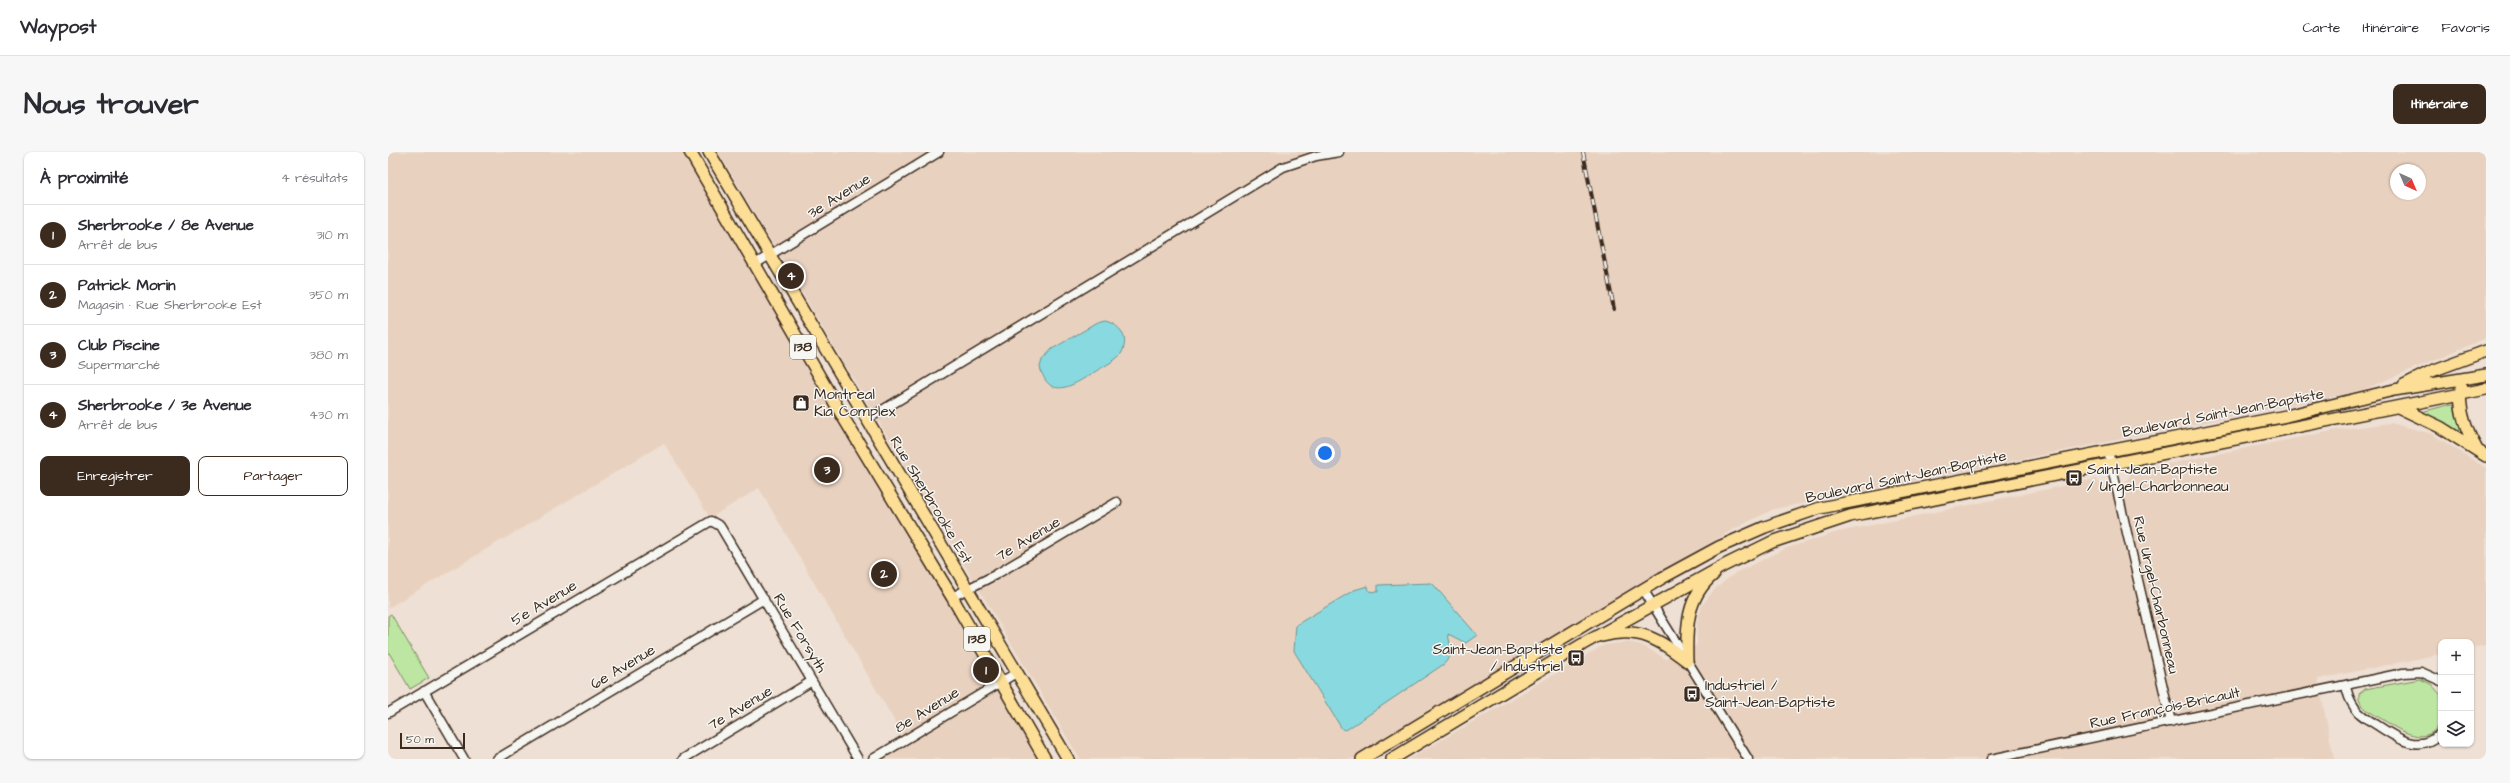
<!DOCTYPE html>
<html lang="fr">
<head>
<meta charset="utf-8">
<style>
  body { margin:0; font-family:"Architects Daughter",sans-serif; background:#f7f7f7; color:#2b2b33 }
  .controls { position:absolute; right:12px; bottom:12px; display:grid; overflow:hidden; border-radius:8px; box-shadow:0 1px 3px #0004 }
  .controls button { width:36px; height:36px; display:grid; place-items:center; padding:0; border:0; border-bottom:1px solid #e1e1e2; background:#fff; color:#2b2b33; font:20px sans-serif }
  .compass { position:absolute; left:2002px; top:12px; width:36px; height:36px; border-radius:50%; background:#fff; box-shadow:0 1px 3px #0004; rotate:136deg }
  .scale { position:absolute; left:12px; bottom:10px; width:65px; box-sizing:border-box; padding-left:4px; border:2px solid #3b2a1e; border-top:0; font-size:11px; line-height:14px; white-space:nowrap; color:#3b2a1e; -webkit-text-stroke:3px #f6f6f2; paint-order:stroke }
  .you { position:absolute; left:937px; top:301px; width:14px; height:14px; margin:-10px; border:3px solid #fff; border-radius:50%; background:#1a73e8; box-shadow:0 0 0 6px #1a73e833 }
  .badge { display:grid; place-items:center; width:26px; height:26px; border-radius:50%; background:#3b2a1e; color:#fff; font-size:13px; font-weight:700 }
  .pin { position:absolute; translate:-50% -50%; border:2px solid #fff; box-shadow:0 1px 4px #0006 }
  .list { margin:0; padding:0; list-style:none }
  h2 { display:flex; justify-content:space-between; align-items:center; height:52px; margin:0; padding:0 16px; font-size:17px }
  h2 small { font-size:13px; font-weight:400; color:#7c7c81 }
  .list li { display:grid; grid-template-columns:26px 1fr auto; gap:12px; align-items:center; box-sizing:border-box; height:60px; padding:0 16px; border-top:1px solid #e1e1e2 }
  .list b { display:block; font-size:15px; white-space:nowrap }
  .list p { margin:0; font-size:13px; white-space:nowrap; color:#7c7c81 }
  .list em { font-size:13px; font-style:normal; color:#7c7c81 }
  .actions { display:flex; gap:8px; padding:12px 16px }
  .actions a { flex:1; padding:9px 0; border:1px solid #3b2a1e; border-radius:8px; text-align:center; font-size:14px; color:#3b2a1e }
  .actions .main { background:#3b2a1e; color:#fff }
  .icon { flex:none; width:22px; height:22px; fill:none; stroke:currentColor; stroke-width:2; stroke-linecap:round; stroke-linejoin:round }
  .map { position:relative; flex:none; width:2098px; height:607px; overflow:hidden; border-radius:8px }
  header { display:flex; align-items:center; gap:24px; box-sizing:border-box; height:56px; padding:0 20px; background:#fff; border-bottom:1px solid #e1e1e2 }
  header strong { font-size:19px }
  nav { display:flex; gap:22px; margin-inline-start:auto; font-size:14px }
  .intro { display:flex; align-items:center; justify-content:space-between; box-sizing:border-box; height:96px; padding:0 24px }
  h1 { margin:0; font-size:28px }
  .button { padding:10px 18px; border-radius:8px; background:#3b2a1e; color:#fff; font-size:14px; font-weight:700 }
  main { display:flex; gap:24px; padding:0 24px }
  aside { flex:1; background:#fff; border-radius:8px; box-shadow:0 1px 3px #0004 }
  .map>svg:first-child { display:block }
</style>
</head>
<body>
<header>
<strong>Waypost</strong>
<nav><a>Carte</a><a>Itinéraire</a><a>Favoris</a></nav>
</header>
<div class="intro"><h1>Nous trouver</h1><a class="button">Itinéraire</a></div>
<main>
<aside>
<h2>À proximité<small>4 résultats</small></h2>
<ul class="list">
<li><span class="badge">1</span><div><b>Sherbrooke / 8e Avenue</b><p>Arrêt de bus</p></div><em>310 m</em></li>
<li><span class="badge">2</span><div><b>Patrick Morin</b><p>Magasin · Rue Sherbrooke Est</p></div><em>350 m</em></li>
<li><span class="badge">3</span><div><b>Club Piscine</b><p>Supermarché</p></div><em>380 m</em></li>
<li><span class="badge">4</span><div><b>Sherbrooke / 3e Avenue</b><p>Arrêt de bus</p></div><em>430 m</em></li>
</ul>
<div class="actions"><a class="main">Enregistrer</a><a>Partager</a></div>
</aside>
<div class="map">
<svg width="2098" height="607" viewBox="0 0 2098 607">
  <rect width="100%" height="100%" fill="#eee0d4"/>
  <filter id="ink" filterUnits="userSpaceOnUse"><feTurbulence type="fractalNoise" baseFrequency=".025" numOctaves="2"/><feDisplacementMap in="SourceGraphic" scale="8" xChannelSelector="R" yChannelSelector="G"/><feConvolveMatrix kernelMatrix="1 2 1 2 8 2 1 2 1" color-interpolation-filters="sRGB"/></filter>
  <g filter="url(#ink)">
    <path fill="#e9d1bf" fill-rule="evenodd" d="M0,0H299L655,607H485L517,587L371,336L322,366L276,291L0,456Z
      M330,0H2098V186L1972,239L1386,357L1344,378L965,607H692ZM2008,18H2032V42H2008Z
      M2003,271L2044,282L2098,316V493L2083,496V490H2053V502L1930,527L1946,607H1021L1216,493L1239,490L1254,493L1278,507L1309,493V471L1314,453L1326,438L1347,421L1399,396L1450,380L1708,327L1717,337L1738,331L1744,319L1949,278Z"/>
    <path fill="#bce6a2" stroke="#7c8860" d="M2064,252L2068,254L2073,279L2071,281L2036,261L2037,259Z
      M3,462L41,526L22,537L0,499V464Z
      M2032,527L2043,532L2053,543C2053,550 2055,563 2052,570C2040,596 2012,579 1997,569C1988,563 1975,558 1971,548V542L1977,537Z"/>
    <path fill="#89dae0" stroke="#6a9492" d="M717,169C733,173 742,186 733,202C726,210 714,215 705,221C685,233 661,250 652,215L654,208L664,197L709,171Z
      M1044,431L1089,483L1078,491L1060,482L1064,502L1056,512L958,578L954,577L906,499L908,473L966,438L980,434L981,439L990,440V433Z"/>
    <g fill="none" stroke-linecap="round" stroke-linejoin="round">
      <g stroke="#3b2a1e" stroke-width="11">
        <path id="minor" d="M367,112L551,0
          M478,268L895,15L928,4L951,0
          M1720,299L1783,570
          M1255,437L1360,607
          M564,445L607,423L729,350
          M1958,533C1959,541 1962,549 1967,556C1972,564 1981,568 1989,573C2010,587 2031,602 2053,581
          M36,539L76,607
          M0,561L323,369L332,374L470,607
          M109,607L376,447
          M295,607L424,529
          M485,607L628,521
          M1603,607L2015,521L2033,520L2053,529"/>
      </g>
      <g stroke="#3b2a1e" stroke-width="14">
        <path id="major" d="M302,0L455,265L564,445L657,607
          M321,0L680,607
          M2016,233L2044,219L2098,199
          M2073,236C2070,258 2078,278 2088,296
          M2010,255L2052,275L2098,304
          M1214,484C1252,474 1271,488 1299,509
          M1299,509C1298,477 1298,445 1326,422
          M974,607L1274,426L1331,395L1377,375L1432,356L1898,264L2006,238L2098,223
          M1004,607L1195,492L1337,413L1384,390L1462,364L2098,237"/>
      </g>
      <use href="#minor" stroke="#f6f6f2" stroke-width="8"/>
      <use href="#major" stroke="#fcde96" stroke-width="11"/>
      <g stroke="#3b2a1e" stroke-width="4">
        <path id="rail" d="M1195,0L1226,157"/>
      </g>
      <use href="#rail" stroke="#f6f6f2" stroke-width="2.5" stroke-dasharray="8" stroke-linecap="butt"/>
    </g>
  </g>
  <defs>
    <g id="shop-square" transform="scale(0.9)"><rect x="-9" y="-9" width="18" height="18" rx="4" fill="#3b2a1e" stroke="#f6f6f2"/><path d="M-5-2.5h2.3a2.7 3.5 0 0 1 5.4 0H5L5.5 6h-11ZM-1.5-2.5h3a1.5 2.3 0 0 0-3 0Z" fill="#fff"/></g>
    <g id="bus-square" transform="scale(0.9)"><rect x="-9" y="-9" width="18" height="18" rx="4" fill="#3b2a1e" stroke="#f6f6f2"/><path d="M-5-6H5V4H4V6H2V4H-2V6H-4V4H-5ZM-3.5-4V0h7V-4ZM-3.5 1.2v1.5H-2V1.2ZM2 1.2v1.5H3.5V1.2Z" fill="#fff"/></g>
  </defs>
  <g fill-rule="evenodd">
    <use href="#shop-square" x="413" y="251"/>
    <use href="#bus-square" x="1686" y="326"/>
    <use href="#bus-square" x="1188" y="506"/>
    <use href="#bus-square" x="1304" y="542"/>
  </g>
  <g text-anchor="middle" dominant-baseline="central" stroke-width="3" stroke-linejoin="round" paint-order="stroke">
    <g fill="#f6f6f2" stroke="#73675e" stroke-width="1">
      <rect x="402" y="183" width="26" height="24" rx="3"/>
      <rect x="576" y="475" width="26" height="24" rx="3"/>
    </g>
    <g font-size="14" font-weight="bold" fill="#3b2a1e">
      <text x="415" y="195">138</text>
      <text x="589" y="487">138</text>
    </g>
    <g font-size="15" fill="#3b2a1e" stroke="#f6f6f2">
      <text transform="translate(451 44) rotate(-32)">3e Avenue</text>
      <text transform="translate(1835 261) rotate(-11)">Boulevard Saint-Jean-Baptiste</text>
      <text transform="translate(1518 325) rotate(-12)">Boulevard Saint-Jean-Baptiste</text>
      <text transform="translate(543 348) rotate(59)">Rue Sherbrooke Est</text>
      <text transform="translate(640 387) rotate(-31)">7e Avenue</text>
      <text transform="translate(1768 443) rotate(77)">Rue Urgel-Charbonneau</text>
      <text transform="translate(156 451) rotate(-31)">5e Avenue</text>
      <text transform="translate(412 481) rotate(59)">Rue Forsyth</text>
      <text transform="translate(235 515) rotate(-31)">6e Avenue</text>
      <text transform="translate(352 556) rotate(-31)">7e Avenue</text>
      <text transform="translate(1777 556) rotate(-12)">Rue François-Bricault</text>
      <text transform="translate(539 558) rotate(-32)">8e Avenue</text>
    </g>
    <g font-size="15" fill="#3b2a1e" stroke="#f6f6f2" text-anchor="start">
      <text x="426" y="242">Montreal<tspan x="426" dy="17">Kia Complex</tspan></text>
      <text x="1699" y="317">Saint-Jean-Baptiste<tspan x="1699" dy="17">/ Urgel-Charbonneau</tspan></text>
      <text x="1175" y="497" text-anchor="end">Saint-Jean-Baptiste<tspan x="1175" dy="17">/ Industriel</tspan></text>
      <text x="1317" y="533">Industriel /<tspan x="1317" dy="17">Saint-Jean-Baptiste</tspan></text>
    </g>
  </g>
</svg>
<div class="controls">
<button>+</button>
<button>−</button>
<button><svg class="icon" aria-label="layers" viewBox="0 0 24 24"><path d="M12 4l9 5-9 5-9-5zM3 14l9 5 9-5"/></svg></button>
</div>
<svg class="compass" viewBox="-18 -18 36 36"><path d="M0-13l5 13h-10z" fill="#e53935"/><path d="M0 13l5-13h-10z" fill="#7c7c81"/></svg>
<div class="scale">50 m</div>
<div class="you"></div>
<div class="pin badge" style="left:598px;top:518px">1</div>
<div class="pin badge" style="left:496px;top:422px">2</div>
<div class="pin badge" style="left:439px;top:318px">3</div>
<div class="pin badge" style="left:403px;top:124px">4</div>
</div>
</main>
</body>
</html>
